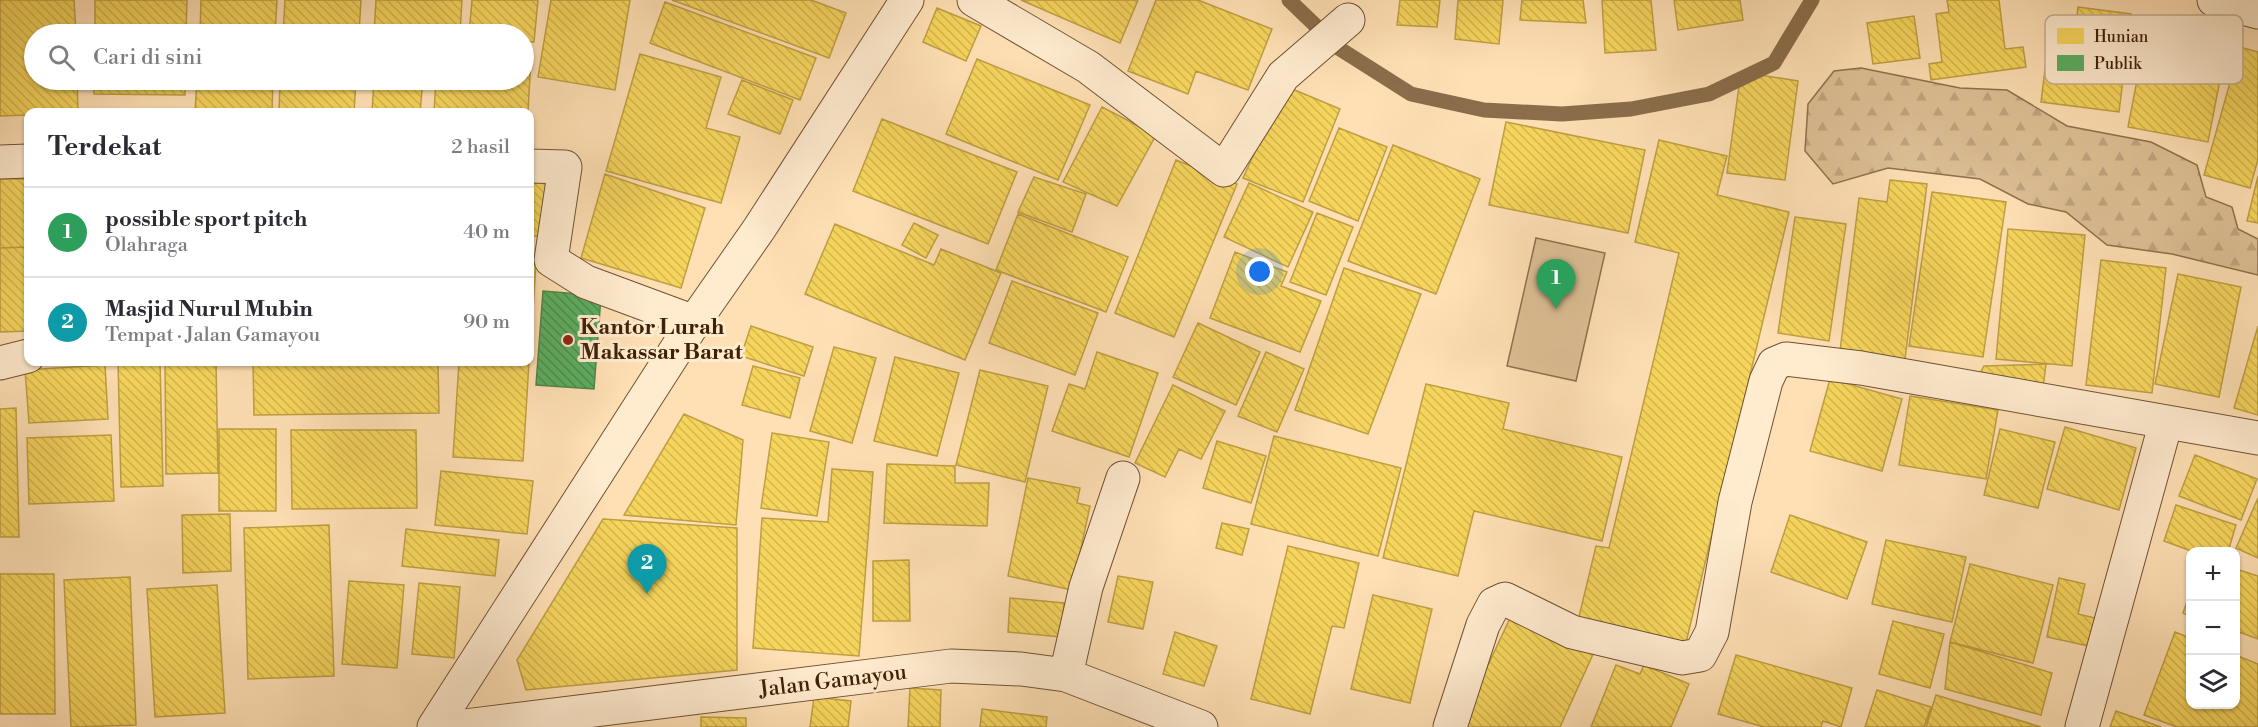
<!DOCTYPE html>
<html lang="id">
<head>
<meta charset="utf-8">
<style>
  body { margin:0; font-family:"Libre Bodoni",serif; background:#f7f7f7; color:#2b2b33 }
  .controls { position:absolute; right:18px; bottom:18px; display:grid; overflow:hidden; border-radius:12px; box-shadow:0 2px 4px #0004 }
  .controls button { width:54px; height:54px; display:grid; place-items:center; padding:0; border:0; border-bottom:2px solid #e1e1e2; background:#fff; color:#2b2b33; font:30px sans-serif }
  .you { position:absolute; left:1260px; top:272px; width:21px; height:21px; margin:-15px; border:4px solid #fff; border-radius:50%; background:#1a73e8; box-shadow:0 0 0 9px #1a73e833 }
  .badge { display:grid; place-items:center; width:39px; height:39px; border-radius:50%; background:#0f766e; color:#fff; font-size:20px; font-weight:700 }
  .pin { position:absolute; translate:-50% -50px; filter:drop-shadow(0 2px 3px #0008) }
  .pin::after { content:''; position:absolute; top:32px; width:21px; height:18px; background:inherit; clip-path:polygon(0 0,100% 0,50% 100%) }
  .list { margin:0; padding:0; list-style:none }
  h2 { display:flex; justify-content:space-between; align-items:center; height:78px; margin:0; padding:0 24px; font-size:26px }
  h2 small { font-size:20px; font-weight:400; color:#7c7c81 }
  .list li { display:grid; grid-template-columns:39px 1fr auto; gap:18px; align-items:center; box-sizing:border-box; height:90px; padding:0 24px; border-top:2px solid #e1e1e2 }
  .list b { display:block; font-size:22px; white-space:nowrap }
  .list p { margin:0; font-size:20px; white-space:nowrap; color:#7c7c81 }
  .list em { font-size:20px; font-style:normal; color:#7c7c81 }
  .icon { flex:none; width:33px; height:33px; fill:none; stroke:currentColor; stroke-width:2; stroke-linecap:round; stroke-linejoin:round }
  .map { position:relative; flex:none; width:2258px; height:727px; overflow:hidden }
  .search { position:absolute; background:#fff; box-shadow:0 2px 4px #0004; left:24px; top:24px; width:510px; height:66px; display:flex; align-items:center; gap:15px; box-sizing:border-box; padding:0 21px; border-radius:33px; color:#7c7c81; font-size:22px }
  .panel { position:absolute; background:#fff; box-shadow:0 2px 4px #0004; left:24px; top:108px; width:510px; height:258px; border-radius:12px }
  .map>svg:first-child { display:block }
</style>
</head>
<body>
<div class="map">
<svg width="2258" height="727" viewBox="0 0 2258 727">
  <defs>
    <pattern id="forest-firs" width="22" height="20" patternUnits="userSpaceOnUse" patternTransform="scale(1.5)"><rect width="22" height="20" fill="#dec096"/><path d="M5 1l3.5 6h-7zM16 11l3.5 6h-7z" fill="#c0a580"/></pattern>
    <pattern id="homes-back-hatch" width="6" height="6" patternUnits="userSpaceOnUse" patternTransform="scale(1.5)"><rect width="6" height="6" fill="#f6d55c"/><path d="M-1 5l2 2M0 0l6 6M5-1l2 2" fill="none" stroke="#d4b74e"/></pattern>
    <pattern id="public-back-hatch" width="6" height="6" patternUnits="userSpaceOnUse" patternTransform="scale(1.5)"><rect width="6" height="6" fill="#5aae61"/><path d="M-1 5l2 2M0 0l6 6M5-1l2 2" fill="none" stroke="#4c8d4e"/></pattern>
  </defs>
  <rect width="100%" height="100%" fill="#ffe0b4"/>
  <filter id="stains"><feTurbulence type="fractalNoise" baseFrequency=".00333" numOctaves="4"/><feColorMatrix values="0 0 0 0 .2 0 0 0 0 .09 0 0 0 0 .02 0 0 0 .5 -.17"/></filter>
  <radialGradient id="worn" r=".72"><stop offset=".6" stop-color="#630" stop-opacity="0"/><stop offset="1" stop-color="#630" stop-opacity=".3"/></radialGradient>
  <path fill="url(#forest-firs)" stroke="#8e714e" stroke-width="1.5" d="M1861,68L1960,88L2007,90L2067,126L2151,142L2197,165L2206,197L2232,207L2238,229L2258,239V275L2172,254L2107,245L2066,212L2028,204L1980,179L1888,168L1833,184L1805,151L1808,104L1834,71Z"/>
  <path fill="#dec096" stroke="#8e714e" stroke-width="1.5" d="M1536,238L1605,253L1576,381L1507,366Z"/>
  <path fill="url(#homes-back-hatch)" stroke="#bf9f42" stroke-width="1.5" d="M0,0H74L76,34H34V80H77L78,112H28V115L0,116Z
    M95,0H187L186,34H95Z
    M201,0H277L275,34H200Z
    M285,0H361L359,34H283Z
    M376,0H462L460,34H374Z
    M472,0H538L534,42L524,41V34H469Z
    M551,0H630L615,90L538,77Z
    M672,0H811L846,13L829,58Z
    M1021,0H1138L1120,43Z
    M1156,0H1198L1272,29L1248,90L1196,71L1188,94L1128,71Z
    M1400,0H1440L1437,27L1397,25Z
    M1458,0H1503L1499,44L1455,39Z
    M1522,0H1583L1586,23L1520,20Z
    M1602,0H1651L1656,50L1605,53Z
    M1674,0H1740L1743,20L1678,30Z
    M1947,0H1999L2005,49L2023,47L2026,67L1931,80L1929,64L1942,62L1936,14L1949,12Z
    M665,2L816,58L800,100L650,43Z
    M2078,7L2131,14L2119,112L2041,102L2047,53L2072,57Z
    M937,8L981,26L966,61L923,42Z
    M1914,16L1920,58L1873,64L1867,23Z
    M2173,17L2210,25L2206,45L2226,49L2208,142L2128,127L2143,49L2165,53Z
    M2240,47L2258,52V159L2250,188L2204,175Z
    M640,54L721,77L706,128L740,137L721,203L606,171Z
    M524,57L531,58L528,112H434L436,80H524Z
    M977,59L1090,105L1058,180L946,134Z
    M1741,72L1798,81L1785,180L1727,173Z
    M94,80H185V95L94,94Z
    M197,80H273L272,112H195Z
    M280,80H356L354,112H279Z
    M374,80H423L420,112H372Z
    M742,80L793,100L780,134L728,114Z
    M1285,86L1340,109L1303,202L1243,178Z
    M1102,107L1156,135L1117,206L1063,182Z
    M882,119L1017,172L988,244L853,191Z
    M1506,122L1645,150L1628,233L1489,205Z
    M1339,128L1387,147L1358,221L1309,201Z
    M1659,140L1727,156L1717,195L1789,212L1684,651L1577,625L1596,546L1609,548L1679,253L1635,242Z
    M1393,145L1480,179L1436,294L1348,261Z
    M1176,160L1237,184L1174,337L1115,313Z
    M530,173H551L549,236H530Z
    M605,174L705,208L681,288L581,258Z
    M2258,176V223L2247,221Z
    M1034,177L1086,194L1072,232L1018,212Z
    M0,179H28V247L0,248Z
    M1890,180L1927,184L1904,367L1839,359L1859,198L1887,202Z
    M1249,183L1313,212L1288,267L1224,237Z
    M1932,192L2006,202L1983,357L1909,346Z
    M1317,213L1353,227L1326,295L1290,282Z
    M1018,214L1128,257L1106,312L996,270Z
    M1795,217L1846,224L1829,341L1778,333Z
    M914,223L938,235L926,258L902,245Z
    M835,224L934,265L941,249L1001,273L965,360L805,294Z
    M2008,229L2085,235L2072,366L1996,359Z
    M28,247V331L0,332V248Z
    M1235,252L1287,272L1281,286L1321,301L1300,352L1210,318Z
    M2101,260L2166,268L2152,393L2086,385Z
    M530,261L536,262L530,359Z
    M1344,268L1421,294L1368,434L1295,410Z
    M2178,274L2241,287L2219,397L2155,384Z
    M1012,281L1098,313L1075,375L989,343Z
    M1198,323L1260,352L1236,405L1173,377Z
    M751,326L813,347L804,376L741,356Z
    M2258,326V415L2234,408Z
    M834,347L876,358L852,443L810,431Z
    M1097,352L1158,373L1129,457L1052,431L1069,384L1085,389Z
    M1266,352L1304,369L1277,432L1238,416Z
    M895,357L959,373L937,456L874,441Z
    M118,362H160L163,486L121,487Z
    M165,362H216L218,473L166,474Z
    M253,362H438L439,413L254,415Z
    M459,362H529L523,461L453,457Z
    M2046,364L2042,396L1975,382L1984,366Z
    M105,365L108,419L29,423L25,370Z
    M753,366L800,378L790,418L742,405Z
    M980,370L1048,386L1025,482L956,465Z
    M1830,379L1902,399L1882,471L1810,451Z
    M1426,384L1509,403L1503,429L1622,457L1602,541L1474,511L1458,576L1383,558Z
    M1173,385L1225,411L1201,459L1179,449L1165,477L1135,463Z
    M1910,396L1998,410L1986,479L1899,465Z
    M16,408L19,537H0V409Z
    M684,414L743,440L736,525L624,515Z
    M2065,427L2136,448L2119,510L2047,489Z
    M219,429H276V511H219Z
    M2000,429L2055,442L2038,508L1984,495Z
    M291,430H416L417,508L292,509Z
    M772,433L829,442L817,516L761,508Z
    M111,435L114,501L29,504L27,438Z
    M1274,436L1401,468L1378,556L1251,524Z
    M1217,441L1266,456L1251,503L1203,488Z
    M2195,455L2257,479L2241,520L2179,496Z
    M887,464L955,466V483H989L987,526L884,523Z
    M832,469L873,472L859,656L753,648L762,518L828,522Z
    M441,471L533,481L527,534L435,525Z
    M1028,478L1080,488L1077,503L1090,506L1072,590L1008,576Z
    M2258,498V558L2236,548Z
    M2176,505L2236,525L2228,552H2194L2164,541Z
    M230,514L231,571L183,573L182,515Z
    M1790,515L1867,542L1847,599L1771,572Z
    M603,519L737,528V670L526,690L517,660Z
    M1222,523L1249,529L1242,555L1216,548Z
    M329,525L334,676L248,679L244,528Z
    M406,529L499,540L495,576L402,566Z
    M1886,540L1966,557L1952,622L1872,604Z
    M1288,546L1359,563L1344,628L1332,626L1310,714L1251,699Z
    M909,560L910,621H873V561Z
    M1970,564L2053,585L2033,663L1950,642Z
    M2236,569L2258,576V639L2236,631Z
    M0,574H54L55,714H0Z
    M1118,576L1153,582L1143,629L1108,622Z
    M130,577L136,725L71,727L64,580Z
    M2059,578L2085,584L2078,614L2095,618L2089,646L2047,637Z
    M349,581L404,585L397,668L342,664Z
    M419,583L460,587L454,658L412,654Z
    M217,585L225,713L155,717L147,589Z
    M2190,593V616L2183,613Z
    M1373,595L1432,609L1410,703L1351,689Z
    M1010,598L1064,603L1061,637L1008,632Z
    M1512,614L1594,652L1560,727H1459Z
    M1893,621L1944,634L1930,688L1879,674Z
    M1175,632L1217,646L1204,686L1163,674Z
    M2175,632L2190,638V704H2236V655L2258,664V727H2177L2144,715Z
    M1950,642L2052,673L2041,715L1945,689Z
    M1736,655L1852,688L1841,727L1823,721L1821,727H1764L1718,714Z
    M1616,665L1640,674L1644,665L1689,684L1671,727H1591Z
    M910,688L941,690L940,727H908Z
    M1877,690L1931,707L1924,727H1865Z
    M1936,695L2041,727H1926Z
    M814,697L851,701L848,727H810Z
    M982,709L1047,717L1046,727H980Z
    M2116,711L2161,727H2110Z
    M701,717L746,718V727H701Z"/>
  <path fill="url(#public-back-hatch)" stroke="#528446" stroke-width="1.5" d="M543,291L601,296L594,389L536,385Z"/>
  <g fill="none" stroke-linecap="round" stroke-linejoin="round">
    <path stroke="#8b6d4b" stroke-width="15" d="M1289,0L1340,49L1411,94L1484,110L1562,114L1631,109L1709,94L1774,63L1812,0"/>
    <g stroke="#6f5232" stroke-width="35">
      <path id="minor" d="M974,0L1088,67L1224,170L1283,76L1348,20
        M2214,0L2258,12
        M0,162L28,161
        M530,166L565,167L551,260L586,282L694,322
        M0,363L28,356
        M1066,675L1086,587L1123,478
        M457,727L951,666L1021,669L1066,675L1201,727
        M1450,727L1483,625L1494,604L1505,599L1572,632L1682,658L1700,655L1712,632L1735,502L1766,381L1774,364L1786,359L1861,368L2258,438
        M2082,727L2166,422"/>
    </g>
    <g stroke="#6f5232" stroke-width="35">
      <path id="tertiary" d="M434,727L694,322L759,229L907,0"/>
    </g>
    <use href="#minor" stroke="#ffebce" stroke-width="33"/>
    <use href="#tertiary" stroke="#ffebce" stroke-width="33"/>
  </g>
  <circle fill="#8f2418" stroke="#ffebce" stroke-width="2" cx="568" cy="340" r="6"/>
  <g text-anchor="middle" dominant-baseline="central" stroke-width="6" stroke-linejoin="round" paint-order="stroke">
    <g font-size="22" font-weight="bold" fill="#3f2206" stroke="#ffebce" text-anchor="start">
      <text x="580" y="327">Kantor Lurah<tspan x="580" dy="25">Makassar Barat</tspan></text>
    </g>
    <g font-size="22" fill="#3f2206" stroke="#ffebce">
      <text transform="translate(833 681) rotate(-7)">Jalan Gamayou</text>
    </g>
  </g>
  <rect x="2045" y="15" width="198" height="69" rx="9" fill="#ffebce" stroke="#c5af92" stroke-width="1.5"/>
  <rect x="2057" y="28" width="27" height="16" fill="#f6d55c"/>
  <rect x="2057" y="55" width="27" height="16" fill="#5aae61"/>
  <g font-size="16" fill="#3f2206">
    <text x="2094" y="42">Hunian</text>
    <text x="2094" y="69">Publik</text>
  </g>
  <rect width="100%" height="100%" filter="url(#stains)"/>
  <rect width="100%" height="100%" fill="url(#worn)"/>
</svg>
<div class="controls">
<button>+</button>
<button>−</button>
<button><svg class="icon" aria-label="layers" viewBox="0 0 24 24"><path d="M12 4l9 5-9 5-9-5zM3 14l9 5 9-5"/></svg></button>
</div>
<div class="you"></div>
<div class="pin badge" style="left:1556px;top:309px;background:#2e9e5b">1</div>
<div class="pin badge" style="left:647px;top:594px;background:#0f9aa8">2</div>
<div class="search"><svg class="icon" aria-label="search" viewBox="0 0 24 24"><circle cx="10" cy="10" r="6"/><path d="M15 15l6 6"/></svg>Cari di sini</div>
<section class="panel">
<h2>Terdekat<small>2 hasil</small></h2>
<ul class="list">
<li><span class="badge" style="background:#2e9e5b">1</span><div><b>possible sport pitch</b><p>Olahraga</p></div><em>40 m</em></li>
<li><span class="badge" style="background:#0f9aa8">2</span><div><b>Masjid Nurul Mubin</b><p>Tempat · Jalan Gamayou</p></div><em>90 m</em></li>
</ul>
</section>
</div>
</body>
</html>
